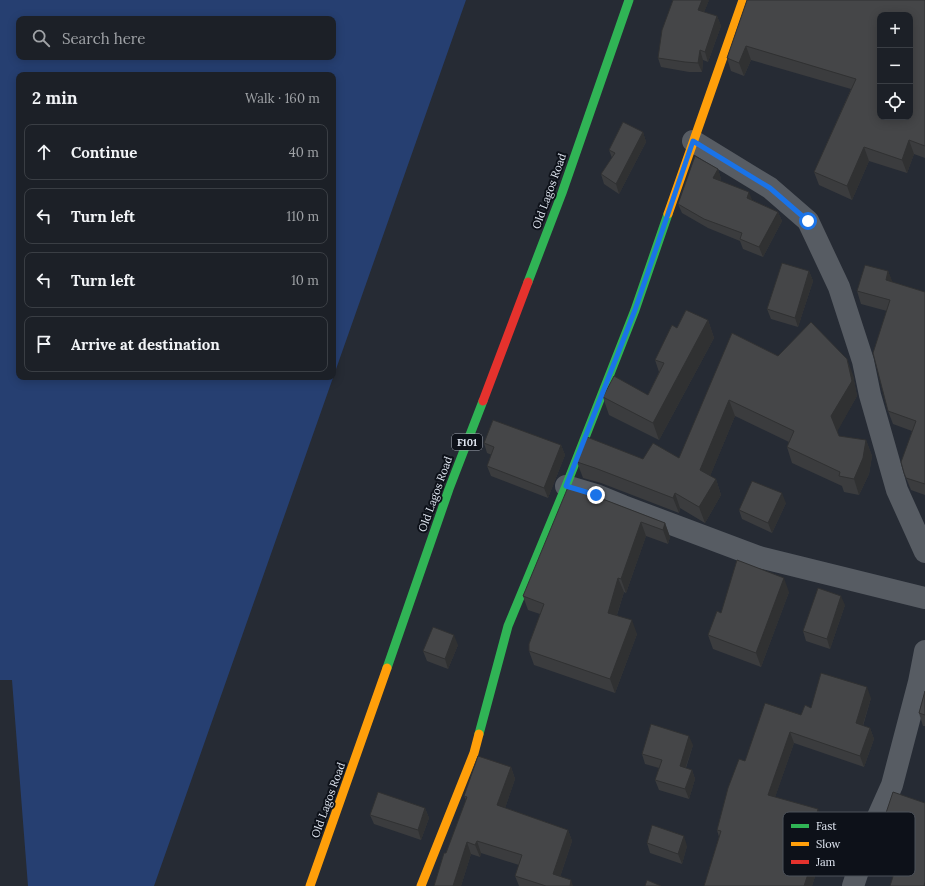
<!DOCTYPE html>
<html lang="en">
<head>
<meta charset="utf-8">
<style>
  body { margin:0; font-family:Lora,serif; background:#292d33; color:#f1f3f6 }
  .controls { position:absolute; right:12px; top:12px; display:grid; overflow:hidden; border-radius:8px; box-shadow:0 2px 10px #0003 }
  .controls button { width:36px; height:36px; display:grid; place-items:center; padding:0; border:0; border-bottom:1px solid #3a3e44; background:#1c2027; color:#f1f3f6; font:20px sans-serif }
  .stop { position:absolute; width:12px; height:12px; margin:-9px; border:3px solid #1a73e8; border-radius:50%; background:#fff }
  .stop.end { background:#1a73e8; border-color:#fff; box-shadow:0 1px 4px #0008 }
  .list { margin:0; padding:0; list-style:none }
  h2 { display:flex; justify-content:space-between; align-items:center; height:52px; margin:0; padding:0 16px; font-size:17px }
  h2 small { font-size:13px; font-weight:400; color:#a0a3a7 }
  .list li { display:grid; grid-template-columns:26px 1fr auto; gap:12px; align-items:center; box-sizing:border-box; height:56px; margin:0 8px 8px; padding:0 8px; border:1px solid #3a3e44; border-radius:8px }
  .list b { display:block; font-size:15px; white-space:nowrap }
  .list em { font-size:13px; font-style:normal; color:#a0a3a7 }
  .icon { flex:none; width:22px; height:22px; fill:none; stroke:currentColor; stroke-width:2; stroke-linecap:round; stroke-linejoin:round }
  .map { position:relative; flex:none; width:925px; height:886px; overflow:hidden }
  .search { position:absolute; background:#1c2027; box-shadow:0 2px 10px #0003; left:16px; top:16px; width:320px; height:44px; display:flex; align-items:center; gap:10px; box-sizing:border-box; padding:0 14px; border-radius:8px; color:#a0a3a7; font-size:15px }
  .panel { position:absolute; background:#1c2027; box-shadow:0 2px 10px #0003; left:16px; top:72px; width:320px; height:308px; border-radius:8px }
  .map>svg:first-child { display:block }
</style>
</head>
<body>
<div class="map">
<svg width="925" height="886" viewBox="0 0 925 886">
  <rect width="100%" height="100%" fill="#262b34"/>
  <path fill="#263f71" fill-rule="evenodd" d="M0,0H466L154,886H28L12,680H0ZM19,19H333V57H19ZM19,75H333V377H19Z"/>
  <g fill="none" stroke-linecap="round" stroke-linejoin="round">
    <path stroke="#575c63" stroke-width="22" d="M693,141L770,188L808,221L839,287L863,361L870,395L897,490L925,552
      M566,486L596,495L623,506L759,557L925,598
      M853,886L871,832L892,785L919,682L925,651"/>
    <path stroke="#30b455" stroke-width="9" d="M528,282L562,193L629,0
      M387,668L449,489L483,401
      M479,734L508,626L566,486L635,310L668,214"/>
    <path stroke="#ff9f0a" stroke-width="9" d="M668,214L743,0
      M310,886L387,668
      M421,886L474,753L479,734"/>
    <path stroke="#e5322d" stroke-width="9" d="M483,401L528,282"/>
  </g>
  <path fill="#3b3c3e" d="M709,0L704,12L717,16L721,26L708,62L703,60L702,72H689L661,67L658,58Z
    M747,0H925V158L914,154L907,173L869,161L852,200L819,185L814,172L851,89L751,60L744,76L731,71L727,58Z
    M643,132L646,142L619,194L604,184L601,174L612,158L609,150Z
    M718,169L721,179L720,181L752,200L778,212L782,221L763,257L743,249L740,241L708,228L682,213L678,204Z
    M809,271L813,281L798,327L771,319L767,309Z
    M888,271L892,282L925,292V495L911,490L904,473L912,431L893,424L888,411L887,311L861,304L857,291Z
    M708,320L714,338L659,440L609,415L603,397L648,395L659,372L655,360L677,328Z
    M732,333L778,356L853,375L857,396L837,431L839,436L866,440L872,456L869,474L859,495L844,492L842,486L792,463L787,447L789,442L735,416L710,476L716,479L721,495L705,523L680,508L679,513L601,483L583,478L577,462L679,458Z
    M484,443L561,445L565,455L548,498L491,476L487,466L492,455L487,453Z
    M587,493L665,523L670,537L668,544L646,536L626,593L624,592L617,615L637,634L615,693L534,665L529,651L540,614L528,610L523,596Z
    M786,503L772,533L742,519L739,510Z
    M789,592L761,667L713,649L708,635Z
    M845,605L830,649L806,641L803,631Z
    M458,645L448,669L427,661L423,651Z
    M925,691V726H923L919,713Z
    M871,698L863,726L870,728L874,739L864,767L794,743L775,797L822,821L812,855L814,856L818,867L812,886H704L719,837L717,830L745,761L811,708Z
    M693,745L686,768L692,770L695,779L689,799L659,790L655,780L659,768L645,764L642,754Z
    M511,767L515,779L505,808L568,830L572,841L560,877L573,886H519L515,876L519,865L481,853L480,857L471,854L461,886H434L466,800L464,796Z
    M925,803L895,867L878,862L874,849Z
    M425,808L429,818L421,840L374,824L370,815Z
    M647,843L687,846L682,864L650,853Z"/>
  <path fill="#303132" d="M702,0H709L701,20L698,10Z
    M717,16L721,26L708,62L705,52Z
    M746,46L751,60L744,76L739,63Z
    M700,50L703,60L702,72L698,63Z
    M643,132L646,142L619,194L616,184Z
    M909,140L914,154L907,173L902,160Z
    M864,147L869,161L852,200L847,186Z
    M718,169L721,179L716,188L713,178Z
    M749,192L753,202L747,198Z
    M778,212L782,221L763,257L759,247Z
    M809,271L813,281L798,327L795,318Z
    M888,271L893,283L886,280Z
    M708,320L714,338L659,440L653,423Z
    M847,359L853,375L857,396L837,432L831,416Z
    M729,400L735,416L706,486L700,470Z
    M866,440L872,456L869,474L859,495L854,479Z
    M561,445L565,455L548,498L544,488Z
    M716,479L721,495L705,523L699,507Z
    M675,493L680,508L679,513L673,498Z
    M782,493L786,503L772,533L768,523Z
    M641,522L646,536L626,593L621,579Z
    M665,523L670,537L668,544L663,530Z
    M618,578L624,592L613,627L608,613Z
    M784,578L789,592L761,667L756,653Z
    M841,596L845,605L830,649L827,639Z
    M632,620L637,634L615,693L610,679Z
    M454,635L458,645L448,669L445,659Z
    M867,687L871,698L860,734L856,723Z
    M870,728L874,739L864,767L860,756Z
    M790,732L794,743L772,806L768,795Z
    M689,736L693,745L683,775L680,766Z
    M511,767L515,779L502,817L497,805Z
    M692,770L695,779L689,799L685,789Z
    M425,808L429,818L421,840L418,830Z
    M818,809L822,821L810,864L806,853Z
    M568,830L572,841L557,886L553,874Z
    M684,836L687,846L682,864L678,854Z
    M477,841L481,853L480,857L475,845Z
    M467,842L471,854L461,886H453Z
    M814,856L818,867L812,886H804Z
    M571,880L573,886H569Z"/>
  <path fill="#454648" stroke="#303132" fill-rule="evenodd" d="M673,0H702L698,10L717,16L705,52L700,50L698,63L685,62L658,58L662,30Z
    M747,0H925V146L909,140L902,160L864,147L847,186L814,172L856,79L746,46L739,63L727,58ZM880,15H910V117H880Z
    M623,122L643,132L616,184L601,174L615,153L609,150Z
    M695,156L718,169L713,178L749,192L747,198L778,212L759,247L740,239L742,233L704,219L678,204Z
    M782,263L809,271L795,318L767,309Z
    M865,265L888,271L886,280L925,292V484L906,478L904,473L901,462L916,421L888,411L873,353L890,300L857,291Z
    M686,310L708,320L653,423L603,397L614,376L648,395L664,363L655,360L672,325L677,328Z
    M811,322L847,359L852,381L831,416L839,436L866,440L863,458L854,479L839,476L840,472L787,447L794,431L729,400L700,470L716,479L699,507L675,493L673,498L595,468L577,462L587,437L643,459L653,443L679,458L732,333L778,356Z
    M493,420L561,445L544,488L487,466L494,447L484,443Z
    M752,481L782,493L768,523L739,510Z
    M568,487L587,493L665,523L663,530L641,522L621,579L618,578L608,613L632,620L610,679L529,651V644L544,604L523,596Z
    M737,560L784,578L756,653L708,635L717,611L721,613Z
    M818,588L841,596L827,639L803,631Z
    M433,627L454,635L445,659L423,651Z
    M821,673L867,687L856,723L870,728L860,756L790,732L768,795L818,809L806,853L814,856L804,886H704L721,831L717,830L728,788L739,759L745,761L765,703L801,715L805,705L811,708Z
    M925,691V715L919,713Z
    M651,724L689,736L680,766L692,770L685,789L655,780L662,760L642,754Z
    M478,756L511,767L497,805L568,830L553,874L571,880L570,886H546L515,876L522,855L477,841L475,845L467,842L453,886H434L444,853H446L467,797L464,796Z
    M378,792L425,808L418,830L370,815Z
    M893,792L925,803V882L924,886H890L899,857L874,849Z
    M652,825L684,836L678,854L647,843Z
    M647,880L661,886H645Z"/>
  <g fill="none" stroke-linecap="round" stroke-linejoin="round">
    <path stroke="#1a73e8" stroke-width="5" d="M596,495L566,486L635,310L693,141L770,188L808,221"/>
  </g>
  <g text-anchor="middle" dominant-baseline="central" stroke-width="4" stroke-linejoin="round" paint-order="stroke">
    <rect fill="#0d1119" stroke="#a2a8b2" stroke-width="1" x="452" y="434" width="30" height="16" rx="3"/>
    <g font-size="10" font-weight="bold" fill="#e2e8f3">
      <text x="467" y="442">F101</text>
    </g>
    <g font-size="11" fill="#e2e8f3" stroke="#0d1119">
      <text transform="translate(549 191) rotate(-70)">Old Lagos Road</text>
      <text transform="translate(435 494) rotate(-70)">Old Lagos Road</text>
      <text transform="translate(328 800) rotate(-70)">Old Lagos Road</text>
    </g>
  </g>
  <rect x="783" y="812" width="132" height="64" rx="6" fill="#0d1119" stroke="#4d525a" stroke-width="1"/>
  <rect x="791" y="824" width="18" height="4" fill="#30b455"/>
  <rect x="791" y="842" width="18" height="4" fill="#ff9f0a"/>
  <rect x="791" y="860" width="18" height="4" fill="#e5322d"/>
  <g font-size="11" fill="#e2e8f3">
    <text x="816" y="830">Fast</text>
    <text x="816" y="848">Slow</text>
    <text x="816" y="866">Jam</text>
  </g>
</svg>
<div class="controls">
<button>+</button>
<button>−</button>
<button><svg class="icon" aria-label="locate" viewBox="0 0 24 24"><circle cx="12" cy="12" r="6"/><path d="M12 2v4M12 18v4M2 12h4M18 12h4"/></svg></button>
</div>
<div class="stop" style="left:808px;top:221px"></div>
<div class="stop end" style="left:596px;top:495px"></div>
<div class="search"><svg class="icon" aria-label="search" viewBox="0 0 24 24"><circle cx="10" cy="10" r="6"/><path d="M15 15l6 6"/></svg>Search here</div>
<section class="panel">
<h2>2 min<small>Walk · 160 m</small></h2>
<ul class="list">
<li><svg class="icon" aria-label="ahead" viewBox="0 0 24 24"><path d="M12 20V5M6 11l6-6 6 6"/></svg><div><b>Continue</b></div><em>40 m</em></li>
<li><svg class="icon" aria-label="left" viewBox="0 0 24 24"><path d="M17 20v-9H6M10 6l-5 5 5 5"/></svg><div><b>Turn left</b></div><em>110 m</em></li>
<li><svg class="icon" aria-label="left" viewBox="0 0 24 24"><path d="M17 20v-9H6M10 6l-5 5 5 5"/></svg><div><b>Turn left</b></div><em>10 m</em></li>
<li><svg class="icon" aria-label="arrive" viewBox="0 0 24 24"><path d="M6 21V4h12l-3 4 3 4H6"/></svg><div><b>Arrive at destination</b></div></li>
</ul>
</section>
</div>
</body>
</html>
